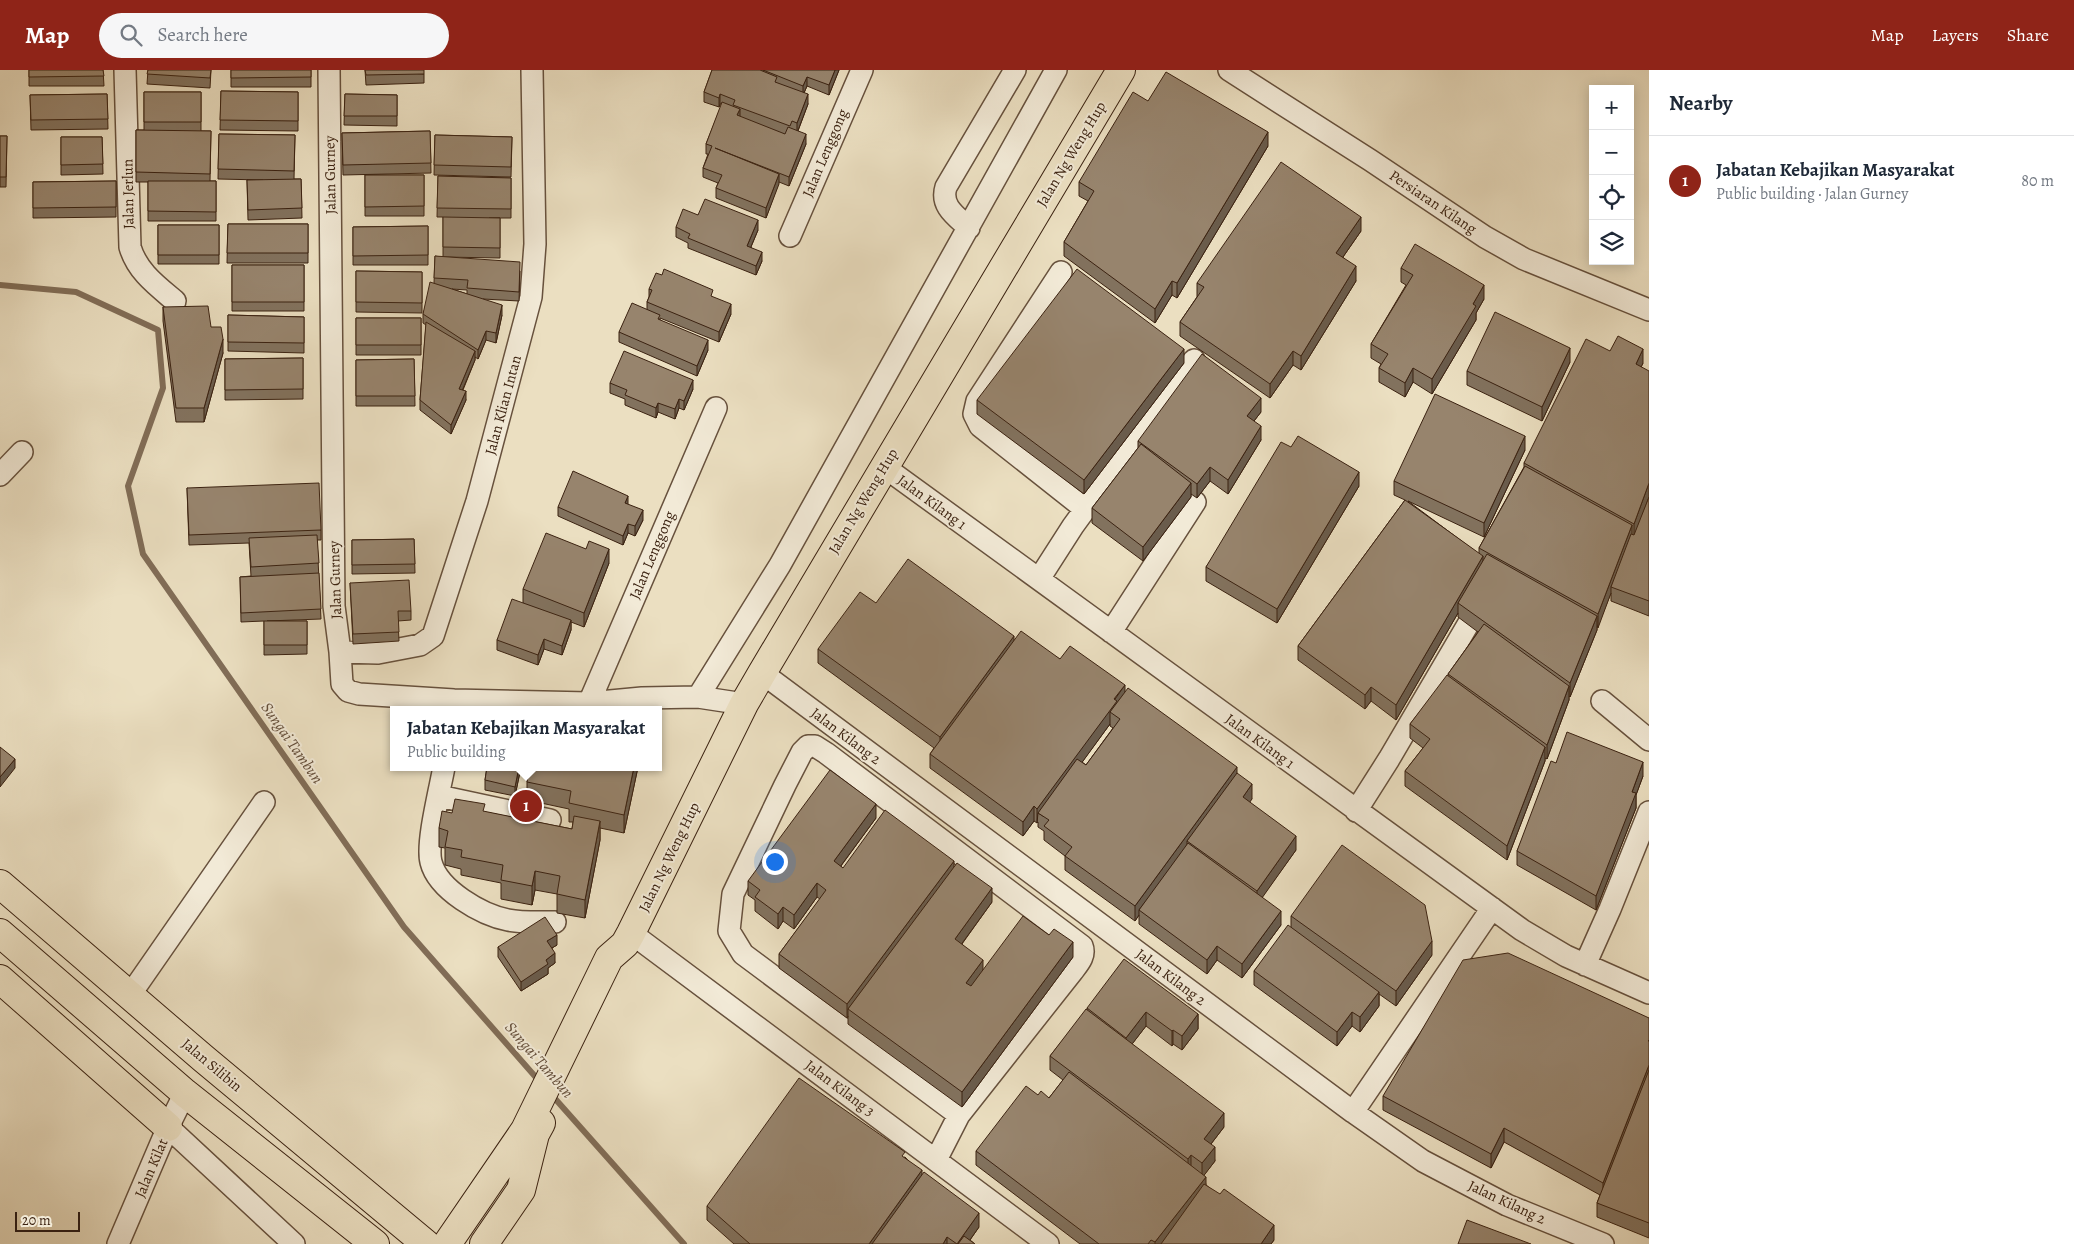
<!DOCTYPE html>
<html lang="en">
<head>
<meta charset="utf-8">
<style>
  body { margin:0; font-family:Alegreya,serif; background:#f6f6f7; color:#1f2937 }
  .controls { position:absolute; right:15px; top:15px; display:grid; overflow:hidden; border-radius:0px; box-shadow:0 2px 12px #0003 }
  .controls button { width:45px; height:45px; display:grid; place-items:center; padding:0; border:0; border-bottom:1px solid #e0e1e3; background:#fff; color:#1f2937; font:25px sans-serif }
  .scale { position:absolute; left:15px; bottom:12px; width:65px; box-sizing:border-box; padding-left:5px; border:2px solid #3b2211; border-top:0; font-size:14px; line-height:18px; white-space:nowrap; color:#3b2211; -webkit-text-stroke:4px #f2ead7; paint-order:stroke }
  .you { position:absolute; left:774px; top:791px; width:18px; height:18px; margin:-12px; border:4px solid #fff; border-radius:50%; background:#1a73e8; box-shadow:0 0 0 8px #1a73e833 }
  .badge { display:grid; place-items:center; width:32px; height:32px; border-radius:50%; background:#8f2418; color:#fff; font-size:16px; font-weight:700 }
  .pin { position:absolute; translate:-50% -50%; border:2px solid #fff; box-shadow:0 1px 5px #0006 }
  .popup { position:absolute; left:390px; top:636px; width:272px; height:65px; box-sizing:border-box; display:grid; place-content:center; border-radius:0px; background:#fff; filter:drop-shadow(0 1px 4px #0005); font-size:16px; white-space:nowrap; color:#747a83 }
  .popup b { font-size:19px; color:#1f2937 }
  .popup::after { content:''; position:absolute; left:50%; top:100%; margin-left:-10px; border:10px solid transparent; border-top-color:#fff }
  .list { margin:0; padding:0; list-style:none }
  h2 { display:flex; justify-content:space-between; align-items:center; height:65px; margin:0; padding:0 20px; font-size:21px }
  h2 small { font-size:16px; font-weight:400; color:#747a83 }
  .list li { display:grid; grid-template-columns:32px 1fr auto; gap:15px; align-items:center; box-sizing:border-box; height:90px; padding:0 20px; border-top:1px solid #e0e1e3 }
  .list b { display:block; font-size:19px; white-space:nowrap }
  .list p { margin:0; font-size:16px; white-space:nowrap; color:#747a83 }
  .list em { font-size:16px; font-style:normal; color:#747a83 }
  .icon { flex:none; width:28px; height:28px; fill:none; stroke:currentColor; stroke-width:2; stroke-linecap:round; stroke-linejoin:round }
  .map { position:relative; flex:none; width:1649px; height:1174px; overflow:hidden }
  header { display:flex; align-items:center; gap:30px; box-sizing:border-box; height:70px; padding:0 25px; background:#8f2418; color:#fff }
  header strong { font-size:24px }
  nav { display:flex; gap:28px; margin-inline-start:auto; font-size:18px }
  .search { width:350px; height:45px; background:#f6f6f7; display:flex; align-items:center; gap:12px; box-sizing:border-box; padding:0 18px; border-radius:28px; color:#747a83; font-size:19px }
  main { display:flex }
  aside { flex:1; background:#fff }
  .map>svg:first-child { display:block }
</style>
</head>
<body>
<header>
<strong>Map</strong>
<div class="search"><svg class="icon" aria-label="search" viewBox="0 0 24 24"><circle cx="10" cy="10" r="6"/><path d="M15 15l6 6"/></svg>Search here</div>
<nav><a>Map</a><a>Layers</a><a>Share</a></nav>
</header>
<main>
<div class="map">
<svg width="1649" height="1174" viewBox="0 0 1649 1174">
  <rect width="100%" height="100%" fill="#ebdfc1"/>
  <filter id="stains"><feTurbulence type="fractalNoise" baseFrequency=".004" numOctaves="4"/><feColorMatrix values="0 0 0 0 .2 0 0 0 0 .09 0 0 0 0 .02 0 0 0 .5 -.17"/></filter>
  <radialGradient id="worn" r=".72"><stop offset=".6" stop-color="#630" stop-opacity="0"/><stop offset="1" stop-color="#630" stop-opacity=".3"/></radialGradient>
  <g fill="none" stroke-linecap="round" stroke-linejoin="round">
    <path stroke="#816d57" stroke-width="6" d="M0,215L76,222L158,260L163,318L128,416L143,484L404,857L540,1012
      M550,1023L684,1174"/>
    <g stroke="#67513d" stroke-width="24">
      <path id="minor" d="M125,0L130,177C137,201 156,215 175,231
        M329,0L334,536L340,582L342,614L348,621L359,624L454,630L589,633L642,628L698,627L744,634
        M1229,0L1370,90L1485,167L1524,189L1649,240
        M969,158C956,146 940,136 946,117L1015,0
        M790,166L862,0
        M1061,202L977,331L974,344L980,356L1085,439
        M883,396L1522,860L1566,886L1649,923
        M0,405L22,382
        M1039,509L1073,456L1194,290
        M1111,562L1195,432
        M340,582L378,583L420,575L433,566L477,431L531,227L535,174L532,0
        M762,603L1353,1042L1423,1091L1507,1135L1603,1174
        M698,627L780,495L1056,0
        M1602,631L1649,670
        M589,633L716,338
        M444,697C440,719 426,774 431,792C438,820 482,845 508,850C523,853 540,852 555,852
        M439,726L550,750
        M1356,741L1389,689L1480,534
        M631,863L1048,1174
        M1585,895L1610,839L1649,742
        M130,925L264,732
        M1353,1042L1492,838
        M168,1057L294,1174
        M936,1090L959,1045L743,884L729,861L733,824L785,715L802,682L808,676H815L826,683L1082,876C1086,886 1078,894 1072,902L959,1045
        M118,1174L168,1057L185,1023"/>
    </g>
    <g stroke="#3b2211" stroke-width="30">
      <path id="major" d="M0,814L204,989L426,1174
        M0,863L185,1023L375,1174
        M0,909L168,1057
        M447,1174L525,1060L609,888L625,874L631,863L744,634L762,603L1121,0
        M484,1174L521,1120L535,1064L541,1053"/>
    </g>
    <use href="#minor" stroke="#f2ead7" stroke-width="21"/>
    <use href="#major" stroke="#ebdfc1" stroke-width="28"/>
  </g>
  <path fill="#82725e" stroke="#3b2211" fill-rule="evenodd" d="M29,0H103L104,16H29Z
    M148,0H211L210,18L147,14Z
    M231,0H311V17H231Z
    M365,0L424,4V13L366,15Z
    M712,0H839L829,25L807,16L804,23L808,34L798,61L806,74L789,116L779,112L766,148L716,128V118L718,113L703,107V98L708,84H706V74L722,34H720L719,37L704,32V22Z
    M221,21L298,22V61L220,60Z
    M144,22H201V61H211L210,111H216V151H148V112H136V60H144Z
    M107,24L108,59L31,60L30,25Z
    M345,24L397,25V56L344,55Z
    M1148,31L1268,76L1177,228L1172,225L1155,253L1064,186V172L1088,131L1079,126V112Z
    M430,61L431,103L343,105L342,63Z
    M219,64L295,65L294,109H301L302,148L248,150L247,110H263L218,109Z
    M435,65L512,67L511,107L434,105Z
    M0,66H7L6,117H0Z
    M61,67H102L103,104L61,105Z
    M365,105H424V146H365Z
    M438,106L511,108V148H489H500V188L443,187V147H437Z
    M116,111V147L33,148V112Z
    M698,145L758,160L751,177L762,191L756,205L688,178V173L676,167V157Z
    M228,154H308V193H227Z
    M158,155H219V194H158Z
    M428,156V195H353V157Z
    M1361,161L1343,187L1356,211L1301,300L1293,295L1270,328L1180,266V252L1197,227V213Z
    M435,186L520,201L519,231L483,229L502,245L496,273L486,270L478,289L475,287V290L463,320L466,330L451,364L420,340V330L426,255L423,253V244L434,213ZM452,219L467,220V224Z
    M232,195H304V241H232Z
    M1401,198L1484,229L1476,243V250L1432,324L1413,312L1405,327L1379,312V298L1381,294L1371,288V274L1406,215L1401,212Z
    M356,201L422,202V243L356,242Z
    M649,219L731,244L719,272L660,248V250L708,280L697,306L619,272V262L647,240V232L649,227Z
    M163,237L211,257L223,283L204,352H176L163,251Z
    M228,245L304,247V283L228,281Z
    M356,248H421V285H356Z
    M1610,281L1643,293L1641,297L1649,427V546L1611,531V523L1597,558V560L1570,627L1569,626V630L1547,689L1545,688V691L1507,790L1405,716V701L1423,678L1410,668V654L1448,606V604L1478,562L1458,547V543L1396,650L1371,631L1365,639L1298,590V576L1405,430L1394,425V411L1525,380L1484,467L1408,431L1479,484V478L1524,397V393Z
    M303,288V329L225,330V289Z
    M414,289L415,336H356V290Z
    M1570,292L1542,351L1467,315V301Z
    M1184,293L1084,424L977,344V330Z
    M610,313L693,319L684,340L679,338L675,349L658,342L656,348L625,335V329L610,323Z
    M1261,342L1254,351L1261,370L1228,424L1210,411L1197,428L1191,424V427L1143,491L1092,453V438L1138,378V371Z
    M1291,377L1359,416L1277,553L1206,511V497Z
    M187,418L321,460V470H317L321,549L267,551H307V584L264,585V551L241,552L240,507L251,506L249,473L189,475Z
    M558,437L643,450L635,466L628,463L623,475L558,446Z
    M414,469L415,503L352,504V470Z
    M609,493L584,557L571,552V560L562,585L544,579L538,595L497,580V570L523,533V519Z
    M350,513L411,541V550L398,551L399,571L353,574Z
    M1014,570L1060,589L1125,623L1237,703L1252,729L1249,732L1296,780L1262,827L1281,855L1242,908L1217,890L1207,904L1139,854V845L1135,851L1065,800V786L1044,770V761L1038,757V752L1037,753L1034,751L1023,766L930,698V684L934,678L818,593V579ZM1110,654V656L1113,658L1086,695L1082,692Z
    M1556,693L1643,706L1636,725V738L1596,840L1517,795V781Z
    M487,697H521L515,726L485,720V710Z
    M525,697H638L624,763L600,758V770L585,848L557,843V824L535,820L532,835L501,829V813L461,805V799L445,795V778L439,777V758L452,743L485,742L572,759L573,752H569V739L527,730V712L529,701L525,700Z
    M876,748L841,796L843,798L954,797L992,832L962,874L983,900L1073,887L962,1037L848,954V946L847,948L779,898V884L820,829L817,827L794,859L783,851L778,859L755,841V830L748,825V811Z
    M1291,846L1432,885L1396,936L1379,924V936L1360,962L1352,956L1337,976L1254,915V901L1291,857Z
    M557,875L552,878L555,893L548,898V904L521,921L498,887V877Z
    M1087,938L1198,944V959L1182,980L1173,974L1172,976L1146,956L1132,974L1224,1057L1211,1074L1215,1091L1204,1105L1206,1115L1274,1170L1271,1174H1080L976,1095V1081L1038,1025L1049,1028L1063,1010L1050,1000V986L1087,940Z
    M1649,948V1168L1597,1147V1133L1600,1125L1504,1072L1491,1098L1383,1040V1026Z
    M905,1087L922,1105L979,1157L970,1170L975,1174H734L707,1150V1136Z"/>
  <path fill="#6a5c4c" stroke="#3b2211" d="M835,0H839L829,25V15Z
    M807,7V16L803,25V16Z
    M720,24V34L719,37V28Z
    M808,24V34L797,63V53Z
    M740,39V48L737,45Z
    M1268,62V76L1177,228V213Z
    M806,64V74L789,116V107Z
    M779,104V114L766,148V138Z
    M1361,147V161L1336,197V183Z
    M758,150V160L747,186V176Z
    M762,182V191L756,205V196Z
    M1356,196V211L1301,300V286Z
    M1172,211V225L1155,253V239Z
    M1484,215V229L1476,243V250L1432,324V309L1473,234Z
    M731,234V244L719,272V262Z
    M502,235V245L496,273V263Z
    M486,261V270L478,289V280Z
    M223,269V283L204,352V338Z
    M708,270V280L697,306V296Z
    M1570,278V292L1542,351V337Z
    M1184,279V293L1084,424V410Z
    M1643,279V293L1636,308V294Z
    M475,281V290L459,328V319Z
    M1293,281V295L1270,328V314Z
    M1413,298V312L1405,327V313Z
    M693,310V319L684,340V331Z
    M466,321V330L451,364V355Z
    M1261,328V342L1247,360V346Z
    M679,329V338L675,349V339Z
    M658,333V342L656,348V338Z
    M1261,356V370L1228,424V410Z
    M1525,366V380L1484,467V453Z
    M1210,397V411L1197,428V414Z
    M1359,402V416L1277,553V539Z
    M1191,413V427L1143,491V477Z
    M1649,413V427L1634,468V454Z
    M628,426V435L625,433Z
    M643,440V450L635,466V456Z
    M628,454V463L623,475V466Z
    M1632,455V469L1611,517V523L1598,558V544Z
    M609,479V493L584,557V543Z
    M1483,486V501L1458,533V543L1396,650V635Z
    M1597,546V560L1570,627V613Z
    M571,550V560L562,585V576Z
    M1014,566V580L940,682V667Z
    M544,569V579L538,595V585Z
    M1125,615V629L1110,642V654L1043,746L1038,743L1037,753V739Z
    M1569,616V630L1547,689V675Z
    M1371,617V631L1365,639V625Z
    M1545,677V691L1507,790V776Z
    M15,689V698L0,717V707Z
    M1643,692V706L1636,725V738L1596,840V826L1632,722Z
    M519,697H521L515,726V717Z
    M634,697H638L624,763V745Z
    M1237,697V711L1187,771V779L1139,840V845L1135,851V836Z
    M1252,714V729L1243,742V727Z
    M876,734V748L834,805V791Z
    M1034,736V751L1023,766V752Z
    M600,751V770L585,848V830Z
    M1296,766V780L1257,835V821Z
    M954,791V805L848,939V946L847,948V934Z
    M535,801V820L532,835V816Z
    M817,813V827L794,859V845Z
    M992,818V832L955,883V869Z
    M783,837V851L778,859V844Z
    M1281,841V855L1242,908V894Z
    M557,865V875L547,881V871Z
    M1432,871V885L1396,936V921Z
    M1073,872V887L962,1037V1022Z
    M1217,876V890L1207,904V890Z
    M555,883V893L548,898V904L521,921V912L546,890Z
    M983,890V904L966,927V913Z
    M1379,922V936L1360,962V947Z
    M1146,942V956L1126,982V968Z
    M1352,942V956L1337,976V962Z
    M1198,944V959L1182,980V966Z
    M1173,960V974L1172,976V961Z
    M1649,995V1010L1603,1127V1113Z
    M1224,1043V1057L1204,1083V1069Z
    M1504,1058V1072L1491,1098V1084Z
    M1215,1077V1091L1202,1108V1093Z
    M1191,1085V1099L1188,1104V1089Z
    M922,1100V1114L879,1174H869Z
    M1206,1107V1121L1165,1174H1155V1172Z
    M979,1143V1157L967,1174H957Z
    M1274,1155V1170L1271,1174H1261Z
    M947,1167V1174H943Z"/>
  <path fill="#97846d" stroke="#3b2211" d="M29,0H103L104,6L29,7Z
    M148,0H211L210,8L147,4Z
    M231,0H311V7L231,8Z
    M365,0H424V4L366,5Z
    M712,0H760L777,7L775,12L808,24L797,53L792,51L790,56L733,35L735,30L720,24L719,28L704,22Z
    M763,0H835L829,15L807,7L803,16Z
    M1166,2L1268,62L1177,213L1172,211L1155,239L1064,172L1094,121L1079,112L1133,22L1148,31Z
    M221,21L298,22V51L220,50Z
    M144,22H201V52H144Z
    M107,24L108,49L31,50L30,25Z
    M345,24L397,25V46H344Z
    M722,32L740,39L737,45L785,64L788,57L806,64L789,107L715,78L779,104L766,138L716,118L722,105L703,98L712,76L706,74Z
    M136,60L211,61L210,104L136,102Z
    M430,61L431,93L343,95L342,63Z
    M219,64L295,65L294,101L218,99Z
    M435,65L512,67L511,97L434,95Z
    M0,66H7L6,107H0Z
    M61,67H102L103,94L61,95Z
    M1281,92L1361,147L1336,183L1356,196L1301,286L1293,281L1270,314L1180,252L1204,217L1197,213Z
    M365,105H424V136L365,137Z
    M438,106L511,108V139L437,138Z
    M301,109L302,138L248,140L247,110Z
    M116,111V137L33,138V112Z
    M148,111H216V142L148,141Z
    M705,129L758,150L747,176L762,182L756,196L688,168L690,164L676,157L683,139L698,145Z
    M443,147L500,148V178L443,177Z
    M228,154H308V183H227Z
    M158,155H219V185H158Z
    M428,156V185L353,186V157Z
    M1415,174L1484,215L1473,234L1476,236L1432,309L1413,298L1405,313L1379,298L1388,284L1371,274L1413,205L1401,198Z
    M435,186L520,192L519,222L467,218L468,210L434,208Z
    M232,195H304V232H232Z
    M664,199L713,220L711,226L731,234L719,262L647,232L652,220L649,219L656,203L662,205Z
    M1077,199L1184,279L1084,410L977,330Z
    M356,201L422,202V233L356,232Z
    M430,212L502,235L496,263L486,261L478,280L423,244Z
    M632,233L660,245L658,249L708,270L697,296L619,262Z
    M208,236L211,257H221L223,269L204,338H176L163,237Z
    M1495,242L1570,278L1542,337L1467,301Z
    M228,245L304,247V273L228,272Z
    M356,248H421V275H356Z
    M426,252L475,281L459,319L466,321L451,355L420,330Z
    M1618,266L1643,279L1636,294L1649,301V413L1634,454L1524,393L1586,269L1610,281Z
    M624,281L693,310L684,331L679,329L675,339L658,333L656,338L625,325L627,320L610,313Z
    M1202,284L1261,328L1247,346L1261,356L1228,410L1210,397L1197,414L1138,371Z
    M303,288V319L225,320V289Z
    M414,289L415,326H356V290Z
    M1435,324L1525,366L1484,453L1394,411Z
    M1298,366L1359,402L1277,539L1206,497L1281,372L1291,377Z
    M1141,374L1191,413L1143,477L1092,438Z
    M1525,396L1632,455L1598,544L1479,478Z
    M573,401L628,426L625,433L643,440L635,456L628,454L623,466L558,437Z
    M319,413L321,460L189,465L187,418Z
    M1649,427V531L1611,517L1631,464L1634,465Z
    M1405,430L1483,486L1396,635L1371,617L1365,625L1298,576Z
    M546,463L586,479L589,471L609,479L584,543L523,519Z
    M317,465L319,493L251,497L249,468Z
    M414,469L415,494L352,495V470Z
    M1487,484L1597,546L1570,613L1458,533Z
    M908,489L1014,566L940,667L818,579L860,522L876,533Z
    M319,503L321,539L241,543L240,507Z
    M409,510L411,541H398L399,562L353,564L350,513Z
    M512,529L571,550L562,576L544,569L538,585L497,570Z
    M264,551H307V575H264Z
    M1484,554L1569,616L1547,675L1448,604Z
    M1021,561L1060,589L1070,576L1125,615L1114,629L1117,631L1037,739L1034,736L1023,752L930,684Z
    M1447,605L1545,677L1507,776L1405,701L1430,669L1410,654Z
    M1128,618L1237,697L1135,836L1065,786L1072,777L1044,756L1049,750L1038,743L1077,689L1086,695L1120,649L1110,642Z
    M1567,662L1643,692L1632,722L1636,723L1596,826L1517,781L1551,691L1556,693Z
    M0,677L15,689L0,707Z
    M487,697H519L515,717L485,710Z
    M530,697H634L624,745L569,733L571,721L527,712Z
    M830,700L876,734L834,791L843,798L885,740L954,791L847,934L779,884L826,820L817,813L794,845L783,837L778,844L755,827L760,820L748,811Z
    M1237,703L1252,714L1243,727L1296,766L1257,821L1187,771Z
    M455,729L485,734L483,741L572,759L574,746L600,751L585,830L557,824L560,806L535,801L532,816L501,810L503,795L461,787L462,780L445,777L448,761L439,758L442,741L452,743Z
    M1188,773L1281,841L1242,894L1217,876L1207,890L1139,840Z
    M1342,775L1425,835L1432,871L1396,921L1291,846Z
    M957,793L992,818L955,869L983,890L966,913L971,916L1023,846L1049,865L1054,859L1073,872L962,1022L848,939Z
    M545,847L557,865L547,871L555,883L546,890L548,894L521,912L498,877Z
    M1288,855L1379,922L1360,947L1352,942L1337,962L1254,901Z
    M1508,883L1649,948V970L1648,971H1649V995L1603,1113L1504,1058L1491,1084L1383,1026L1463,890Z
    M1124,889L1198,944L1182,966L1173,960L1172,961L1146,942L1126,968L1087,938Z
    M1086,939L1224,1043L1204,1069L1215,1077L1202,1093L1191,1085L1188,1089L1050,986Z
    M1649,1000V1153L1597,1133Z
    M1069,1002L1206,1107L1155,1172L1151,1170L1148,1174H1099L976,1081L1026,1016L1038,1025L1041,1021L1049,1028Z
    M799,1008L905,1082L902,1086L922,1100L869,1174H750L707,1136Z
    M924,1102L979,1143L957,1174L947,1167L943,1174H872Z
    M1204,1114L1220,1124L1224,1119L1274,1155L1261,1174H1161Z
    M1467,1150L1531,1174H1458Z
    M964,1166L975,1174H958Z"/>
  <g text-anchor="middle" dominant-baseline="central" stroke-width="4" stroke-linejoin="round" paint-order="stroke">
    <g font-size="15" fill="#3b2211" stroke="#f2ead7">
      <text transform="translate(825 83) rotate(-67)">Jalan Lenggong</text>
      <text transform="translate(1071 84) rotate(-59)">Jalan Ng Weng Hup</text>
      <text transform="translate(330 105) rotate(-91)">Jalan Gurney</text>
      <text transform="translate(128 124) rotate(-91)">Jalan Jerlun</text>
      <text transform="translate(1433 132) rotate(34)">Persiaran Kilang</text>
      <text transform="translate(503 335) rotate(-75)">Jalan Klian Intan</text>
      <text transform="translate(863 431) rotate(-59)">Jalan Ng Weng Hup</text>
      <text transform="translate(932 432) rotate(36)">Jalan Kilang 1</text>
      <text transform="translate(652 485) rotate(-67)">Jalan Lenggong</text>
      <text transform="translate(335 510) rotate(-92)">Jalan Gurney</text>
      <text transform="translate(846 666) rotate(37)">Jalan Kilang 2</text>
      <text transform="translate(1260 671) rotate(36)">Jalan Kilang 1</text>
      <text transform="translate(669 787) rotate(-64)">Jalan Ng Weng Hup</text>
      <text transform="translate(1171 907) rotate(37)">Jalan Kilang 2</text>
      <text transform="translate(212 995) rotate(40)">Jalan Silibin</text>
      <text transform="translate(840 1018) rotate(37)">Jalan Kilang 3</text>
      <text transform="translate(151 1098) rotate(-67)">Jalan Kilat</text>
      <text transform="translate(1507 1132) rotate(25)">Jalan Kilang 2</text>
    </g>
    <g font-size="16" font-style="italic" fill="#644e3a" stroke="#f2ead7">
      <text transform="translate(292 673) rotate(55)">Sungai Tambun</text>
      <text transform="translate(539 990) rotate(49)">Sungai Tambun</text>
    </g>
  </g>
  <rect width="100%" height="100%" filter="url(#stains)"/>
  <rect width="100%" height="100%" fill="url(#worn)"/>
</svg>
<div class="controls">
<button>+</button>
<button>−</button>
<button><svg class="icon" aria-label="locate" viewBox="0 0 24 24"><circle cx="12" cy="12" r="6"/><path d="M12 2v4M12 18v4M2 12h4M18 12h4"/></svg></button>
<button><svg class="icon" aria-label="layers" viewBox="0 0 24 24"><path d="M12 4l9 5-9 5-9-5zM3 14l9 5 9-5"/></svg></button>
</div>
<div class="scale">20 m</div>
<div class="you"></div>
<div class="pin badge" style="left:526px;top:736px">1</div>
<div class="popup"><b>Jabatan Kebajikan Masyarakat</b>Public building</div>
</div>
<aside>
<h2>Nearby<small></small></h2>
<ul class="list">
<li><span class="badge">1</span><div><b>Jabatan Kebajikan Masyarakat</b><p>Public building · Jalan Gurney</p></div><em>80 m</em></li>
</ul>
</aside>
</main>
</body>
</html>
